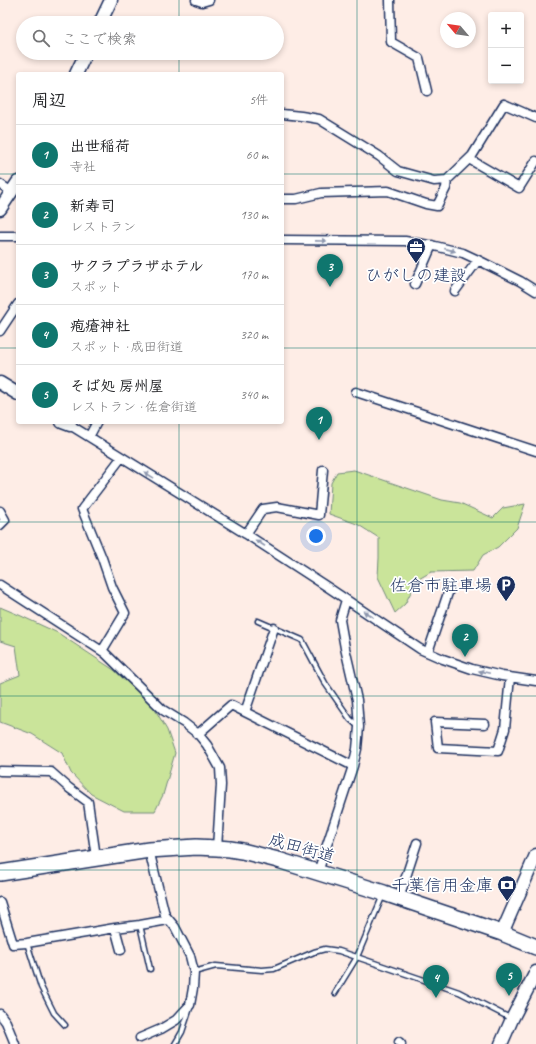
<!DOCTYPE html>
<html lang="ja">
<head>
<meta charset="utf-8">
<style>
  body { margin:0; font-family:Caveat,"Klee One",sans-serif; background:#f2f2f2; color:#202124 }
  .controls { position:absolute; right:12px; top:12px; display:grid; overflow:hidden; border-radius:4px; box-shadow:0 2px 6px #0003 }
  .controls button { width:36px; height:36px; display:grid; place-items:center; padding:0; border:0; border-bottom:1px solid #e0e0e0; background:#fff; color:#202124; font:20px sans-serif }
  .compass { position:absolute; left:440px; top:12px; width:36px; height:36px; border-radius:50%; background:#fff; box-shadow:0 2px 6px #0003; rotate:299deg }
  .you { position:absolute; left:316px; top:536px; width:14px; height:14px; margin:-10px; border:3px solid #fff; border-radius:50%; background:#1a73e8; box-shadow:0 0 0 6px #1a73e833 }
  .badge { display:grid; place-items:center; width:26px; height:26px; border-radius:50%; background:#0f766e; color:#fff; font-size:13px; font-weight:700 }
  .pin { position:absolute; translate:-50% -33px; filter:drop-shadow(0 1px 2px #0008) }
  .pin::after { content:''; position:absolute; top:21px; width:14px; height:12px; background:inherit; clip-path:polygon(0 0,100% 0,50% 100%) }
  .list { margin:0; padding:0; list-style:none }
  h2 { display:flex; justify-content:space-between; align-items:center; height:52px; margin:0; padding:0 16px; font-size:17px }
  h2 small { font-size:13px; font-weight:400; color:#757577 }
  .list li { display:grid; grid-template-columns:26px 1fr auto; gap:12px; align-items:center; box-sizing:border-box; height:60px; padding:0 16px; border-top:1px solid #e0e0e0 }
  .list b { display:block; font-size:15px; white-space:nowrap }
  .list p { margin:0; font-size:13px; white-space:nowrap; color:#757577 }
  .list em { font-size:13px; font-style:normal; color:#757577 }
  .icon { flex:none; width:22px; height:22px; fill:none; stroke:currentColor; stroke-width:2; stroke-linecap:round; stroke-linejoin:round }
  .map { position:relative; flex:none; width:536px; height:1044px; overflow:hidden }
  .search { position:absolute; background:#fff; box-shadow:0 2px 6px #0003; left:16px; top:16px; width:268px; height:44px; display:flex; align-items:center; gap:10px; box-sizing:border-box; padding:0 14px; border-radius:22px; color:#757577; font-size:15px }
  .panel { position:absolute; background:#fff; box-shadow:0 2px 6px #0003; left:16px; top:72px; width:268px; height:352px; border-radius:4px }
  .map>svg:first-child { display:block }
</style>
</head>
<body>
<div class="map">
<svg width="536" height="1044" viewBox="0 0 536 1044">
  <rect width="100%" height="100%" fill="#feede6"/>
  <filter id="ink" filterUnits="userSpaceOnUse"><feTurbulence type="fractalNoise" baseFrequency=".025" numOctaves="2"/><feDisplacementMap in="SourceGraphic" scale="8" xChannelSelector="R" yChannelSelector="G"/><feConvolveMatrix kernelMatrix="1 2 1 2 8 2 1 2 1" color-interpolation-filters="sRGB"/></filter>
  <g filter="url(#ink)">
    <path fill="#cae49a" stroke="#728a7c" d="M354,470L442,500L460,503L493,518L503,508L525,504L517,528L498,547L483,555L473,571L431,572L417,580L405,604L395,613L378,577L379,558V538L357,524L329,514L331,483L337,472Z
      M0,607L19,615L58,633L114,670L153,706L167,730L175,753L163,795L155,811H124L91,794L71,773L62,753L32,734L0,722V683L20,675L16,646L0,641Z"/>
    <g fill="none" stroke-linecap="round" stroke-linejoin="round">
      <g stroke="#1b2f5e" stroke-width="7">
        <path id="lane" d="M258,621L302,640L325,683L350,719L358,726
          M140,925L150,969
          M27,943L41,987L54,1013L65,1025
          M194,972L216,966L262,970L274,969L314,952L325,949L339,951L424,980L459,992L510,1018
          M335,993L357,957L383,895
          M175,1044L182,1032L190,1008"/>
      </g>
      <g stroke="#1b2f5e" stroke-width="11">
        <path id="street" d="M196,0L202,2L209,0
          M390,0L391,42L419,58L427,91
          M282,114L301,116L319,119L379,156L398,171L434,181L447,180L472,156L504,104L536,118
          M469,159L519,188L536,161
          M0,184L12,192
          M282,199H296L321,193L388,191L426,204L437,206L446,188L447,180
          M0,236H18
          M282,240L405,241L435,246L463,253L478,260L520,281L536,291
          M415,284L432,245
          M455,291L478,260
          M0,331L18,304
          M356,392L536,451
          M70,425L246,534L329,588L420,649L443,659L472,669L502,676L536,681
          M89,437L97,422
          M0,511L5,520L0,525
          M246,534L263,509L277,507L319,515L323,470
          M0,585L105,653L163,710L184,723L198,734L207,745L220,768L221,785L217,848
          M102,651L125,613L112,587L102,558L82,509L121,458
          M428,652L449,590
          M245,712L274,628
          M485,724L435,722L438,748L498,751L505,729L510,677
          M198,734L231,705L353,766
          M0,771L51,772L69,788L88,802L96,857
          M318,872L353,766L357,749L359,727L357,700L345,648L340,620L346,600
          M399,898L417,843
          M0,902L13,944L27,943L115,928L140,925L168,920
          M115,928L121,950
          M0,1014L6,1022L15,1044
          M140,1038L161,1029L176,1020L190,1005L193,988L194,972L190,956L175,927L165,915L149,850
          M399,1042L401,1044"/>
      </g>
      <g stroke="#1b2f5e" stroke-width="15">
        <path id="secondary" d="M100,23L111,0
          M76,74L86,53
          M0,209L18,182
          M0,383L18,394
          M62,422L70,425
          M502,933L536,855
          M501,1044L512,1019L536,972"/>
      </g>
      <g stroke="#1b2f5e" stroke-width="18">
        <path id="highway" d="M0,873L149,850L196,847L217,848L230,849L242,851L278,860L384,893L502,933L536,947"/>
      </g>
      <use href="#lane" stroke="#fff" stroke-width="4"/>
      <use href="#street" stroke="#fff" stroke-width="8"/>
      <use href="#secondary" stroke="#fff" stroke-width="12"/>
      <use href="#highway" stroke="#fff" stroke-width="15"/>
    </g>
    <defs><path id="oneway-solid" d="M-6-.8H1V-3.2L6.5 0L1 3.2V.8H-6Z"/></defs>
    <g fill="#8d97ae">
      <use href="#oneway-solid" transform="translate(321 241) rotate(1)"/>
      <use href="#oneway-solid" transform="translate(450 250) rotate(15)"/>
      <use href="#oneway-solid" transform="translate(149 475) rotate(-148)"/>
      <use href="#oneway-solid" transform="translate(260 543) rotate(-147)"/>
      <use href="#oneway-solid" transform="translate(368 614) rotate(-147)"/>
      <use href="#oneway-solid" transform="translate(484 672) rotate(-168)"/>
    </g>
  </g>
  <path fill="none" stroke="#0f766e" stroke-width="1" stroke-opacity="0.55" d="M179,0V23M357,0V1044M179,53V74M0,174H18M282,174H536M0,348H18M282,348H536M179,422V1044M0,522H536M0,696H536M0,870H536"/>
  <defs>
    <g id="office-pin" transform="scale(1)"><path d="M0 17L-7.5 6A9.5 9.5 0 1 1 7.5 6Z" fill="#1b2f5e" stroke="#fff"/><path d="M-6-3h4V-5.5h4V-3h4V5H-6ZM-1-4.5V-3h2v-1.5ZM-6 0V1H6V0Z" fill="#fff"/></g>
    <g id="parking-pin" transform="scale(1)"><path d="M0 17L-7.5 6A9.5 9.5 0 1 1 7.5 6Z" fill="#1b2f5e" stroke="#fff"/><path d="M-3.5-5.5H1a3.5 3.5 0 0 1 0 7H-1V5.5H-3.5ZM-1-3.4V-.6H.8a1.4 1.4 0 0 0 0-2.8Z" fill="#fff"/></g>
    <g id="bank-pin" transform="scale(1)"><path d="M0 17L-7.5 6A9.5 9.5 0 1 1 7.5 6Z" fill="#1b2f5e" stroke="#fff"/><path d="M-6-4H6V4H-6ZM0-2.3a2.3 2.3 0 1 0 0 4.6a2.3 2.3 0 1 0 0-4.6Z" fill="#fff"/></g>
  </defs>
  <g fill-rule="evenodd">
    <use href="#office-pin" x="416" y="247"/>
    <use href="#parking-pin" x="506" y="585"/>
    <use href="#bank-pin" x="507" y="885"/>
  </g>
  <g text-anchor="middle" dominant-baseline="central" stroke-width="3.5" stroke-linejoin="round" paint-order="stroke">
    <g font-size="17" fill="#1b2f5e" stroke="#fff" text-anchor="end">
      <text x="416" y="275" text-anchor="middle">ひがしの建設</text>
      <text x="492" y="585">佐倉市駐車場</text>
      <text x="493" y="885">千葉信用金庫</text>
    </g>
    <g font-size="17" fill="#1b2f5e" stroke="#fff">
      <text transform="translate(302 848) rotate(16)">成田街道</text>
    </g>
  </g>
</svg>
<div class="controls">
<button>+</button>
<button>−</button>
</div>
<svg class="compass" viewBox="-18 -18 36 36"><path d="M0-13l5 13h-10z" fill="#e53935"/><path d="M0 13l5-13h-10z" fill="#757577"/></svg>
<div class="you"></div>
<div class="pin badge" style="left:319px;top:440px">1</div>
<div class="pin badge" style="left:465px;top:657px">2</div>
<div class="pin badge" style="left:330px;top:287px">3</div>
<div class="pin badge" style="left:436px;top:998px">4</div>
<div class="pin badge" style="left:509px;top:996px">5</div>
<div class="search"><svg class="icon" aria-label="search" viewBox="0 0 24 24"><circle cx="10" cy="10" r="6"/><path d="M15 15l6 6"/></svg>ここで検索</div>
<section class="panel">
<h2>周辺<small>5件</small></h2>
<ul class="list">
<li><span class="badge">1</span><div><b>出世稲荷</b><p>寺社</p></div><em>60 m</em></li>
<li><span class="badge">2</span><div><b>新寿司</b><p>レストラン</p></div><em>130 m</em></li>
<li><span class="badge">3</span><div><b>サクラプラザホテル</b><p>スポット</p></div><em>170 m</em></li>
<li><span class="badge">4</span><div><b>疱瘡神社</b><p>スポット · 成田街道</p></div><em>320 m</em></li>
<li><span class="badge">5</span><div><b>そば処 房州屋</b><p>レストラン · 佐倉街道</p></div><em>340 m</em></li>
</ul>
</section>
</div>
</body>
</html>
